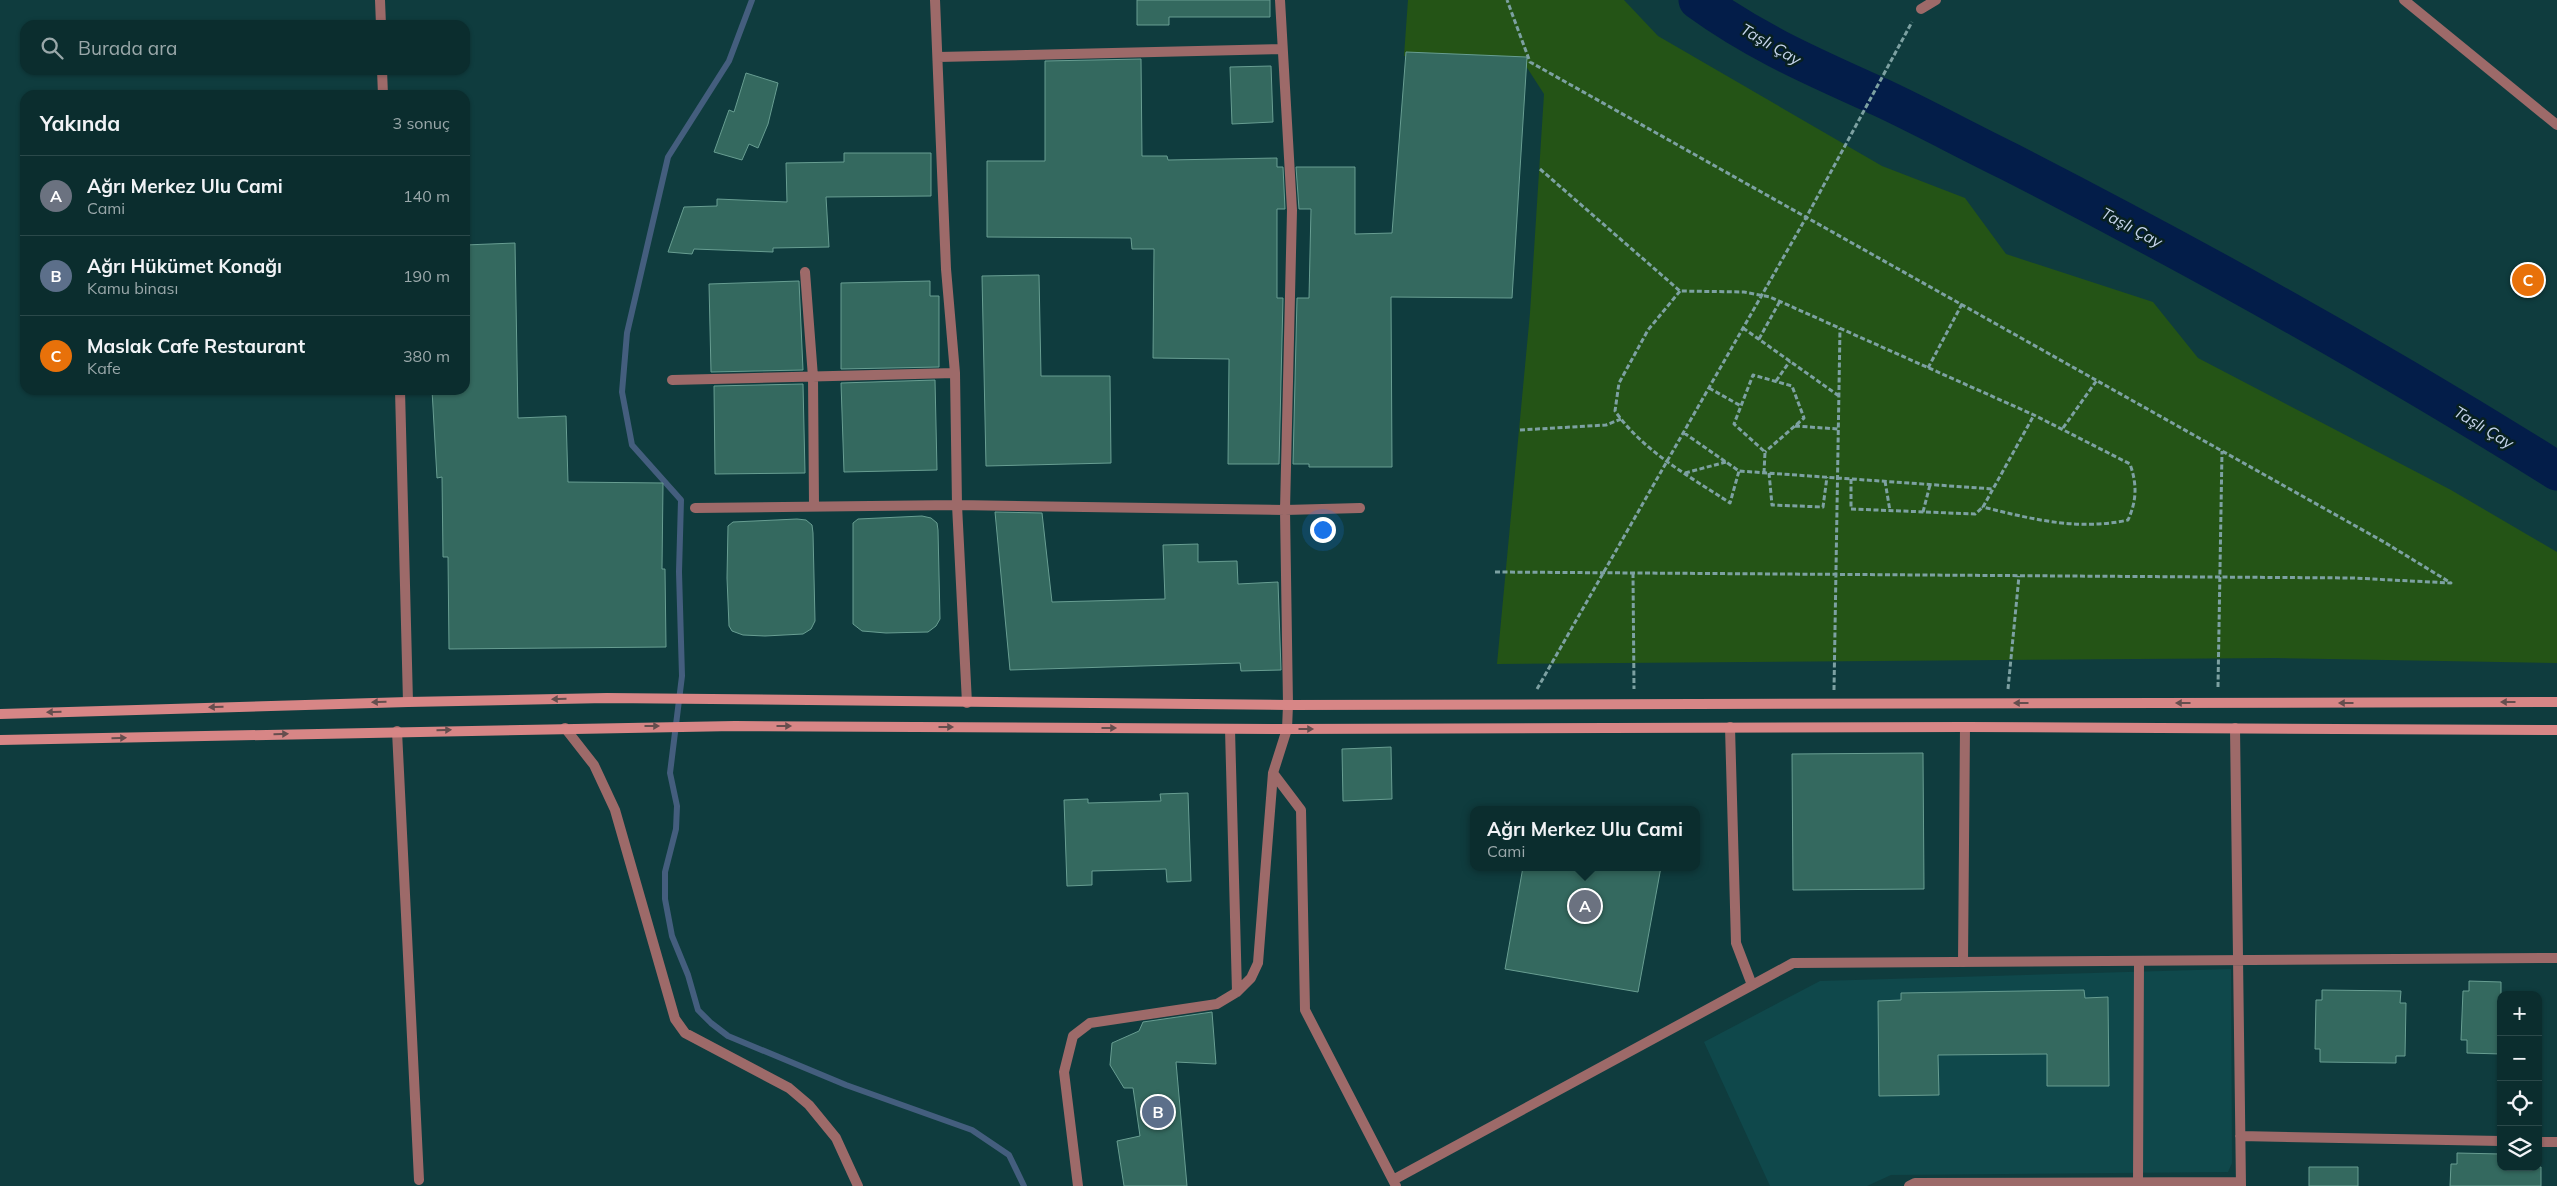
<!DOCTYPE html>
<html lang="tr">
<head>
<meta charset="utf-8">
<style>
  body { margin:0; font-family:Mulish,sans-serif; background:#143536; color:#f1f3f6 }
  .controls { position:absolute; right:15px; bottom:15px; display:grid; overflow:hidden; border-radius:10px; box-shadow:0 1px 4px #0004 }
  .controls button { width:45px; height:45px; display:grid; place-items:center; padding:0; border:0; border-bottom:1px solid #2b494a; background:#0b2d2e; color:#f1f3f6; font:25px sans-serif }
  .you { position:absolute; left:1322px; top:529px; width:18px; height:18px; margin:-12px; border:4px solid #fff; border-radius:50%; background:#1a73e8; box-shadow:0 0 0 8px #1a73e833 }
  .badge { display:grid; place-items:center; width:32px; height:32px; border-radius:50%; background:#d6ab8b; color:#fff; font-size:16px; font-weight:700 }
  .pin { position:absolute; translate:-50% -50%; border:2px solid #fff; box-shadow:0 1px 5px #0006 }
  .popup { position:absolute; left:1470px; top:806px; width:230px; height:65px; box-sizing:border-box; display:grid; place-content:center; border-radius:10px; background:#0b2d2e; filter:drop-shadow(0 1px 4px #0005); font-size:16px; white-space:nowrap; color:#9aa8aa }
  .popup b { font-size:19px; color:#f1f3f6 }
  .popup::after { content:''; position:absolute; left:50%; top:100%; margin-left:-10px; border:10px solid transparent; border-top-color:#0b2d2e }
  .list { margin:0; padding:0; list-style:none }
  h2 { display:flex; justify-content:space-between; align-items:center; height:65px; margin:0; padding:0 20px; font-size:21px }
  h2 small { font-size:16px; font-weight:400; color:#9aa8aa }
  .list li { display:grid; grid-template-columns:32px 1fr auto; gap:15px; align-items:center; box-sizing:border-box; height:80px; padding:0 20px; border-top:1px solid #2b494a }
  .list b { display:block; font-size:19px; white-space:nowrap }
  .list p { margin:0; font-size:16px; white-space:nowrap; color:#9aa8aa }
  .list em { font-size:16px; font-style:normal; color:#9aa8aa }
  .icon { flex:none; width:28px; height:28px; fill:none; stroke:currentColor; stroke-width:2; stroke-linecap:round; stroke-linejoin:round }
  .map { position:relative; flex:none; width:2557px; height:1186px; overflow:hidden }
  .search { position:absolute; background:#0b2d2e; box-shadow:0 1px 4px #0004; left:20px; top:20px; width:450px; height:55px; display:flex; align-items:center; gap:12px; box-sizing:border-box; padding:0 18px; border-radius:15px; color:#9aa8aa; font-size:19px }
  .panel { position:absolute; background:#0b2d2e; box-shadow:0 1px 4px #0004; left:20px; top:90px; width:450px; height:305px; border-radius:15px }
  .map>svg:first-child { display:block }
</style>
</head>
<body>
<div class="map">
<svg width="2557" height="1186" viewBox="0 0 2557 1186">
  <rect width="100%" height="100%" fill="#0f3c3e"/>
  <path fill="#0f484b" d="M2231,969L2232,1163L2228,1172L1891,1175L1867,1186H1770L1704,1042L1820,981Z"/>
  <path fill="#245416" d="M1408,0H1624L1658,36L1882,166L1965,198L2006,254L2153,302L2198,358L2451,490L2557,552V663L2275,658L1497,664L1530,313L1544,94L1524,63L1404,56Z"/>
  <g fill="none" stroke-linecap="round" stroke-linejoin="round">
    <path stroke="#445e7e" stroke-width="6" d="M752,0L729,61L668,157L627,333L622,392L632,445L681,500L679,572L682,676L670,773L677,806L676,829L665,872V899L672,936L688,975L698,1010L711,1023L728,1036L846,1085L972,1130L1009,1155L1024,1186"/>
    <path stroke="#031d49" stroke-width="39" d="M1698,0C1757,43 1814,67 1880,97C1923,117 1965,140 2008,161C2195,257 2379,359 2557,471"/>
  </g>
  <path fill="#34695f" stroke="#689e92" d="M1137,0H1270V17H1169V25H1137Z
    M1406,52L1527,57L1512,298L1391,297L1392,467H1309V464H1293L1297,298H1309L1311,209H1299L1296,167H1355V234L1392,233Z
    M1141,59L1142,156H1167L1168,160L1277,158V167H1283L1285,209H1277V298H1283L1279,464H1228L1229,359L1153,358L1154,249H1132L1131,238L987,237V161H1045V61Z
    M1271,66L1273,122L1232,124L1230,67Z
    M746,73L778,83L768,124L758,148L749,144L742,160L714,152L729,110L734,112Z
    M844,153H931V196L826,197L829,247L773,248V252L694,249L692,254L668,252L684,207L717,206V199L787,202L786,163L844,162Z
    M515,243L518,418L566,416L568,482L663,483L662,569H665L666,647L449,649L448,557H443L442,477L437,478L432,390H465V245Z
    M1039,275L1041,376H1110L1111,463L986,466L982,276Z
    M799,281L803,370L711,372L709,284Z
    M930,281V296H939V367L841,369V283Z
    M935,380L937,470L844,472L841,383Z
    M803,384L805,473L715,474L714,386Z
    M995,512L1042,513L1052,602L1165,599L1163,545L1198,544V562L1237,561L1238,584L1278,582L1281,670L1241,671L1240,663L1010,670Z
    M922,516L931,518L937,523L938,530L940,619L936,626L928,632L886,633L862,631L853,624V523L858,519Z
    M797,519L806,520L812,525L813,533L815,621L811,629L803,634L765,636L743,635L732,631L729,626L727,578L728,526L733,522Z
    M1391,747L1392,799L1343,801L1342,749Z
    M1923,753L1924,889L1793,890L1792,754Z
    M1188,793L1191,881L1167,882L1166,869L1092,871V885L1067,886L1064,800L1088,799V803L1161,801L1160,794Z
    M1523,867H1661L1638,992L1505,969Z
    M2469,981L2501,982V1054L2467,1053V1040H2461L2463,991H2469Z
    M2084,990L2085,998L2108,997L2109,1086H2047V1054L1938,1055L1939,1095L1879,1096L1878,1001L1901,1000V993Z
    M2322,990L2401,991L2400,1003H2406L2405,1056H2396V1063L2320,1062V1049H2315L2316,1000H2322Z
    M1212,1012L1216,1064L1176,1062L1187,1186H1124L1117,1141L1140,1136L1133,1088H1124L1110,1065L1112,1043L1139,1031L1143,1022Z
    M2457,1153L2501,1154V1167H2541V1186H2450L2451,1164H2457Z
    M2309,1167H2358V1186H2309Z"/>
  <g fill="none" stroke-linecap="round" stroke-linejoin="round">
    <path stroke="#7da1a2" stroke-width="3" stroke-dasharray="5 2.5" stroke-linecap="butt" d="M1540,169L1680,291L1744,292L1770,297L2034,415L2130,464C2137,484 2137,500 2128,520C2078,531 2031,519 1983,507L2034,415
      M1680,291L1648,330L1619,383L1615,411C1644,452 1689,476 1730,503L1739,471
      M1743,328L1839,396
      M1759,339L1780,301
      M1928,368L1962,304
      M1776,381L1790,361
      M1709,388L1741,406
      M1795,426L1838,429
      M2063,428L2097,380
      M1520,430L1606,425L1621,419
      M1684,433L1739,471L1993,489
      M1685,473L1726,462
      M1764,473L1765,452L1734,424L1753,375L1792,386L1804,418L1765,452
      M1769,473L1772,505L1823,507L1827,477
      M1851,479V509L1975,514L1983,507
      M1885,481L1890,511
      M1923,512L1930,485
      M1495,572L2353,578L2451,583L2384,542L1530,62L1507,0
      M1633,573L1634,689
      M2218,687L2222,451
      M1537,689L1807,216L1912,22
      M2008,689L2019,576
      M1834,690L1840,328"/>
    <path stroke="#9d6a69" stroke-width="10" d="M2404,0L2557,125
      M1921,9L1936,0
      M1730,727L1736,943L1752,985
      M1963,962L1965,727"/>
    <path stroke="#9d6a69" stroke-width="10" d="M2138,1183L2139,961"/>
    <path stroke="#9d6a69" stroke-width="10" d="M380,0L381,25
      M935,0L946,269L955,373L957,505L967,703
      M938,57L1282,49
      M382,70L383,95
      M805,272L813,377L814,506
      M672,380L955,373
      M400,390L408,702
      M695,508L957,505L1285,510L1360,508
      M565,728L594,765L615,810L675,1019L685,1033L789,1088L809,1105L836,1138L858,1186
      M2235,728L2241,1186
      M1230,729L1237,992
      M397,731L419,1180
      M1273,773L1301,810L1305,1010L1396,1186
      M2240,1136L2501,1141
      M2538,1142H2557
      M1393,1180L1793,963L2557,958
      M1078,1186L1064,1072L1073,1036L1090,1023L1217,1004L1237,992L1251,978L1258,963L1273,773L1287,729L1288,705L1285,510L1292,210L1280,0
      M1909,1186L1915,1183L2241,1182"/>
    <path stroke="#d78686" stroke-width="10" d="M0,714L408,702L607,698L1288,705L2557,702
      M0,740L735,726L1287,729L1965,727L2557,730"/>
  </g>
  <defs><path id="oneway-solid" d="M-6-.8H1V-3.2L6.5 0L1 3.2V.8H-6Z" transform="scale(1.25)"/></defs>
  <g fill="#654e4e">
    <use href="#oneway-solid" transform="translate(559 699) rotate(179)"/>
    <use href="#oneway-solid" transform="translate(379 702) rotate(178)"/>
    <use href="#oneway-solid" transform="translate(2508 702) rotate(180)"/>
    <use href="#oneway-solid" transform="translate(2021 703) rotate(180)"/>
    <use href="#oneway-solid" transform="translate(2183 703) rotate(180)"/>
    <use href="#oneway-solid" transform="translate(2346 703) rotate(180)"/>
    <use href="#oneway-solid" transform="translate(216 707) rotate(178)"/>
    <use href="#oneway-solid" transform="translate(54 712) rotate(178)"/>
    <use href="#oneway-solid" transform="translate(652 726)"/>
    <use href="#oneway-solid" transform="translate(784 726)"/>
    <use href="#oneway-solid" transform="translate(946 727)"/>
    <use href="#oneway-solid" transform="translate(1109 728)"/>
    <use href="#oneway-solid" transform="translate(1306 729)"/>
    <use href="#oneway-solid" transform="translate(444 730) rotate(-1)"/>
    <use href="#oneway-solid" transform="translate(281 734) rotate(-1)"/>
    <use href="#oneway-solid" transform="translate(119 738) rotate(-1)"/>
  </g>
  <g text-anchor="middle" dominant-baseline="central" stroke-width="5" stroke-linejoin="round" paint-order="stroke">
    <g font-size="16" font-style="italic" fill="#c6d4eb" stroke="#082021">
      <text transform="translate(1771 44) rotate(30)">Taşlı Çay</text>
      <text transform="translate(2132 227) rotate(28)">Taşlı Çay</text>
      <text transform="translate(2484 427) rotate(31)">Taşlı Çay</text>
    </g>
  </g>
</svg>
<div class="controls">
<button>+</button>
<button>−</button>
<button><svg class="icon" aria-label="locate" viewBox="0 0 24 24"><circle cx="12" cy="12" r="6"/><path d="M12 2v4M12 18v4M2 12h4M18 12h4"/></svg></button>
<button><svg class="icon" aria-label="layers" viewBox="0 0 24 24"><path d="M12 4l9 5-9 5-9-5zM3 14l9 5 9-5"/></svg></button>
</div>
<div class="you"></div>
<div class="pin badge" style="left:1585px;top:906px;background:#6b7280">A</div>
<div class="popup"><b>Ağrı Merkez Ulu Cami</b>Cami</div>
<div class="pin badge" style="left:1158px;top:1112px;background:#5c6f8a">B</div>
<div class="pin badge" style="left:2528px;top:280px;background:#e8710a">C</div>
<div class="search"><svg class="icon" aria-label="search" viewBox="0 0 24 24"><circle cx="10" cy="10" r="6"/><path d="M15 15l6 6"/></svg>Burada ara</div>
<section class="panel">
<h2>Yakında<small>3 sonuç</small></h2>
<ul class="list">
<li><span class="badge" style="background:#6b7280">A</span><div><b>Ağrı Merkez Ulu Cami</b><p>Cami</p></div><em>140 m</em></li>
<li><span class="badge" style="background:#5c6f8a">B</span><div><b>Ağrı Hükümet Konağı</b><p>Kamu binası</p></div><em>190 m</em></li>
<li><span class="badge" style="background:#e8710a">C</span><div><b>Maslak Cafe Restaurant</b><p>Kafe</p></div><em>380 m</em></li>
</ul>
</section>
</div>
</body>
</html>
